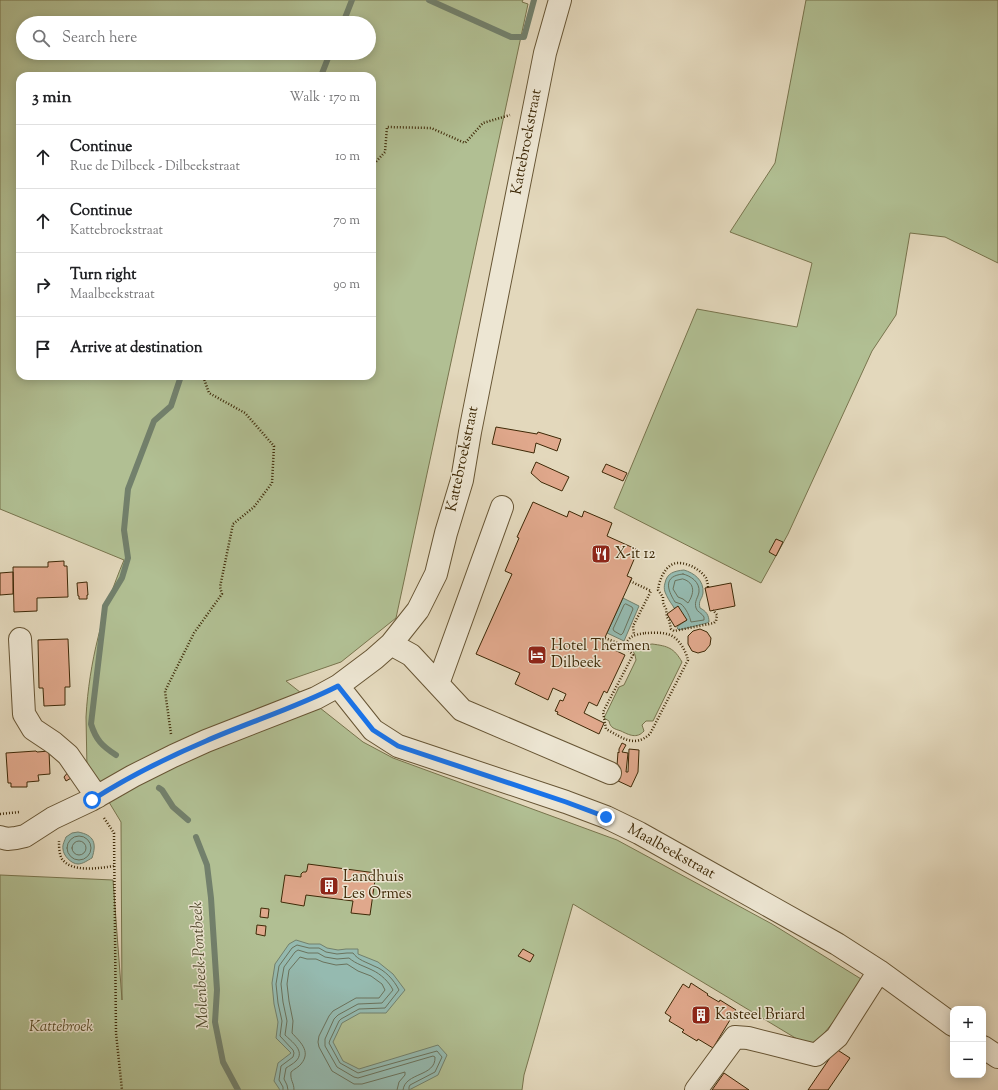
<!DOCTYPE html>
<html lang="en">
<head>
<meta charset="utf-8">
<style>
  body { margin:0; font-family:"Sorts Mill Goudy",serif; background:#f2f2f2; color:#202124 }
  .controls { position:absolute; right:12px; bottom:12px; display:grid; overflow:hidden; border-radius:8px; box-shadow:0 2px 10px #0003 }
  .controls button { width:36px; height:36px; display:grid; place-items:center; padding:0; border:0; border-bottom:1px solid #e0e0e0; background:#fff; color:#202124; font:20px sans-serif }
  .stop { position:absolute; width:12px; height:12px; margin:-9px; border:3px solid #1a73e8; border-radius:50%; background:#fff }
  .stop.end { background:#1a73e8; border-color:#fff; box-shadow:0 1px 4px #0008 }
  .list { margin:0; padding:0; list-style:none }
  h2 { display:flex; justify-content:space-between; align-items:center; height:52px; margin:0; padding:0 16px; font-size:17px }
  h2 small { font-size:13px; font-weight:400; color:#757577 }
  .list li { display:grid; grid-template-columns:26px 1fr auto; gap:12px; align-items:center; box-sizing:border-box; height:64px; padding:0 16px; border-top:1px solid #e0e0e0 }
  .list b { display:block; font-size:15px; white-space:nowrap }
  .list p { margin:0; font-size:13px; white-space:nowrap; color:#757577 }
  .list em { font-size:13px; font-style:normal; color:#757577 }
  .icon { flex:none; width:22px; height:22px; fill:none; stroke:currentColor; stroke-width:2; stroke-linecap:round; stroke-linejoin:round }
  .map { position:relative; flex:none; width:998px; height:1090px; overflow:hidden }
  .search { position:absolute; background:#fff; box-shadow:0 2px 10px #0003; left:16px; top:16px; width:360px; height:44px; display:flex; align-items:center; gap:10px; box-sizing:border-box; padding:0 14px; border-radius:22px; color:#757577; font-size:15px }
  .panel { position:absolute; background:#fff; box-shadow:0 2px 10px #0003; left:16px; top:72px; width:360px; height:308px; border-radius:12px }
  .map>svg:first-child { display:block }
</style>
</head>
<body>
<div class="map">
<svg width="998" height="1090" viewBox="0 0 998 1090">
  <rect width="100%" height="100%" fill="#e3d8bc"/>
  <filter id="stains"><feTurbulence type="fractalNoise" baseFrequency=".005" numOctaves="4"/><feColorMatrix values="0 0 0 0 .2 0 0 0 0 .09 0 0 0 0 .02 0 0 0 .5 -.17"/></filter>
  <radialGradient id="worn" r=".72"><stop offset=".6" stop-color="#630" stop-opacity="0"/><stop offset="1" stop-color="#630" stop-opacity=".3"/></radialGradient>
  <path fill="#b1bf93" stroke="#78744d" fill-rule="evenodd" d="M0,0H523L522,2L528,4L396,618L341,662L286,681L363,742L393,758L617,840L772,924L866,982L812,1048L573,904L524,1075L522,1090H0V875L113,880L122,1000L121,822L92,774L87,769C87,752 86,734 86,717C89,662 103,610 124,560L0,509ZM23,23H369V53H23ZM20,76H372V376H20Z
    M806,0H998V263L945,237L910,233L896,315L872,351L788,534L761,583L614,508L697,309L797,327L812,263L730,232L775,163Z
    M652,644C668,646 674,648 682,662L653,721H646L642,725L644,731C637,739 629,735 621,731C615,729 610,728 609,721L604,718L619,687L624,685L636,660L635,655L633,651L642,646Z"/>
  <path fill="#95bab0" stroke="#72806c" d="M684,570C694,573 704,580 703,593C702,600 698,600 700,608C706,611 709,615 709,622L707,623L679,630L677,628L678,626L687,620L676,608H674L673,606C670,602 667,597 665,592C664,589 664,586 665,583C667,573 674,571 684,570Z
    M623,598L639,606L624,641L607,633Z
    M78,832C94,835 97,843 92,858C88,860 83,864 78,864C71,864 63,855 63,849C62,845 65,840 66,837L72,833Z
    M296,940L309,944H320L327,948L338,950L346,949H358V954L378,962L393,974L405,990L386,1013H360L342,1023L333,1042L343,1061L359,1069L438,1045L447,1055L438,1075L409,1090H280L274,1081L278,1063L291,1053L276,1038L278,1022L274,1004L272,983L275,964L289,944Z"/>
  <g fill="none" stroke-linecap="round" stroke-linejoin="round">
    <path stroke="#6a725c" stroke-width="1" d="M683,574C691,576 700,582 699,592C698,598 694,601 696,608C697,612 702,613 704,617V620L691,622C690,617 686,608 681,604C679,603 677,603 675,602C667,589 663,576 683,574Z
      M683,579C696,583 694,594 688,603L683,599L678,597L673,589L675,581Z
      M626,604L632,607L633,609L623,633L621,635L614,631L613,629L624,605Z
      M67 848a12 12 0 1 1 24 0a12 12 0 1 1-24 0Z
      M72 848a7 7 0 1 1 14 0a7 7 0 1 1-14 0Z
      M283,1090V1087L279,1080L281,1066L293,1057L294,1053L293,1050L280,1036L282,1021L278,1003L276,984L279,966L292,948L297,945L309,948H319L326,952L337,954L347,953H353C358,960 366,962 374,966C385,970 394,980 399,990L385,1008L359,1009L341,1019L339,1021L330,1040L329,1043L340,1063L358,1073L437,1051L442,1057L435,1072L410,1085L409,1087V1090
      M288,1090L287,1085L284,1079L286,1068C289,1066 293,1064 296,1061C306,1051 291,1041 285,1035L287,1021L283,1002L281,984L284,967L295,952L298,950L308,953H318L325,957L337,959L349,958C356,964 364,966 372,970C381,974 389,982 393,990L382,1003L358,1004L338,1015L334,1019L325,1039V1046L337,1067L354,1077L358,1078L433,1056L435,1057C436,1077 405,1072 403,1090
      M294,1090C294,1082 290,1081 291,1072C294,1069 299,1067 301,1064C312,1051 299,1041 292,1033L293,1021L289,1001L287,984L289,970L300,957L307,959H316L323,962L336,965L347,964L358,971L371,976L382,984L385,990L379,998H356L333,1011L329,1016L319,1036L318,1042L319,1047L332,1071L354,1084H362L405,1072V1075L399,1082L397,1090"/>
    <path stroke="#72806c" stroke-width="6" d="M429,0L511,37H524L534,0
      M343,23L352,0
      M321,76L330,53
      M116,755C102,746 96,740 91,724L105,606L122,578L128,558L124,530L128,489L154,421L171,406L181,376
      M159,788L162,790L173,807L188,820
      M196,837L207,865L211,898L217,990L215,1022L223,1062L238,1090"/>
  </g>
  <path fill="#e0a88c" stroke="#3e2907" d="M496,427L537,434L538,432L561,439L557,451L536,443L534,453L492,444Z
    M536,462L569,477L562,491L541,482L531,473Z
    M606,464L627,473L623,481L602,472Z
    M533,502L567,517L569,511L582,517L584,511L612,523L607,536L638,550L627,576L632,578L602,644L625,655L607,693L604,691L597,706L589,702L584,713L604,723L599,734L557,714L558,712L555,711L560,700L563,701L566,694L553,688L548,700L515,684L520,673L476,654L512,574L505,571L519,538L517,537Z
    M776,539L783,542L776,556L769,552Z
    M64,561V566H67L68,597L37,598V611L14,612L13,567H48V562Z
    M13,572V594L0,595V573Z
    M87,582L88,595H87V599H79V596H78L77,583Z
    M731,583L735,606L710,611L705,588Z
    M678,606L687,620L675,627L667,614Z
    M700,629L707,632L711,638L710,645L705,651L698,653L692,651L688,644V636L693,631Z
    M68,639L70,687H65V705L44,706L43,688H39L38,640Z
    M622,743L626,745L622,752L628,753L626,772H628L629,749L639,750L638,772L631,787L616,780L618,752L619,753V749Z
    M36,751L37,752L49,751L50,774L38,775L39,781L27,782V787H11V783H8L6,753Z
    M69,771L73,777L66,781L64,777Z
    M308,864L376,873L370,915L351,913L353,901L306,895L304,906L281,902L285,875L301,877V874L303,872H306L307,870Z
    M261,908L269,909L268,918L260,917Z
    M257,925L266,926L265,936L256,934Z
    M523,949L534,955L530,962L518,956Z
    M691,983L708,994L707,995L719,1002L720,1000L736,1010L713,1048L698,1039L697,1041L682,1032L684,1030L669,1021L671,1017L665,1013L683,984L689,988Z
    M836,1049L850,1058L828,1090H808Z
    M724,1073L749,1090H712Z"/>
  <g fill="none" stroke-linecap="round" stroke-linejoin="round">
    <g stroke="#675534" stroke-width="24">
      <path id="minor" d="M20,639L24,714L33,729L54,743L68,755L97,797
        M391,644L411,655L462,710L610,773
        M438,684L502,507
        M338,686L373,730L398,746L566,802L606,817L639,833L837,944L879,971L953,1025
        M0,837L7,839L16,838L25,836L53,818L91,800L133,776L173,756L206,741L316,698L338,686L374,659L391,644L418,610L436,574L446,533L462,480L470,432L545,53L560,0
        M983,1047L998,1057
        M696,1090L735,1037L748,1038L816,1055L837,1037L879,971"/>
    </g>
    <path stroke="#3e2907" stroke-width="2.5" stroke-dasharray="1 2" stroke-linecap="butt" d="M372,166L385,152L387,127L431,128L465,143L483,123L510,115
      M630,581L651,591L633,626L634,635
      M708,587C708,584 707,581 706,578C700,569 684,560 673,564C664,568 659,581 658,590L663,597V603L666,609L667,617L669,620L671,629L674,631L714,623L716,621L717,615L713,610
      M645,633C652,633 660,632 667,634C678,636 686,651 688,660L650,734C634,748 623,738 606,729L603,712L633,655L625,646C629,635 635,635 645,633Z
      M605,638L625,646
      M171,734L165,691L194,633L222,594L220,587L233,524L254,507L272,483L274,446L245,413L209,393L203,376
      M0,814L20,812
      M104,818L114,833L116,1033L122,1090
      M59,841C59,846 59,854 62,859C72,873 100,868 114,866"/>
    <use href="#minor" stroke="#ede6d3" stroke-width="22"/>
  </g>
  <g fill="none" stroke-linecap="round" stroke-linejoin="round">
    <path stroke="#1a73e8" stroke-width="5" d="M92,800C128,777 166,758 206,741C249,722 295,708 338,686L373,730L398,746L566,802L606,817"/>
  </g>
  <defs>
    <g id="restaurant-square" transform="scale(1)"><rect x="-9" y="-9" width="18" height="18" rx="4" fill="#8f2418" stroke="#ede6d3"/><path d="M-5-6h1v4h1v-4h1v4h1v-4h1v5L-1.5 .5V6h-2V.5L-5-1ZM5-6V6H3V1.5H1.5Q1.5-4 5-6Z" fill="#fff"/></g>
    <g id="hotel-square" transform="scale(1)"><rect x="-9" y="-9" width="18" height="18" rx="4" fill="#8f2418" stroke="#ede6d3"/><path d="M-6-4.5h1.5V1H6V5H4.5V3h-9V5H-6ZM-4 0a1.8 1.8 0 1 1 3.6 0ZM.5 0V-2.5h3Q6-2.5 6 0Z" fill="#fff"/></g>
    <g id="building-square" transform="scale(1)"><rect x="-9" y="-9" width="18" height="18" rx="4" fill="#8f2418" stroke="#ede6d3"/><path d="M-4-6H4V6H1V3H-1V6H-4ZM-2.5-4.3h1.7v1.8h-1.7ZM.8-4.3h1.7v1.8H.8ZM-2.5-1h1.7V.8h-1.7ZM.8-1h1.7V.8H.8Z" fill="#fff"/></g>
  </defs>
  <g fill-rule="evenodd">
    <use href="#restaurant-square" x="601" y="554"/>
    <use href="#hotel-square" x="537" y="655"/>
    <use href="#building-square" x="329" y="886"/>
    <use href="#building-square" x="701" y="1015"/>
  </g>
  <g text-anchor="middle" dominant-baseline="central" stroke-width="3" stroke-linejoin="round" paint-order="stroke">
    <g font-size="15" fill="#3e2907" stroke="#ede6d3">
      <text transform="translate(527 142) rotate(-79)">Kattebroekstraat</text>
      <text transform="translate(463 459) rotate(-78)">Kattebroekstraat</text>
      <text transform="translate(671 852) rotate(29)">Maalbeekstraat</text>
    </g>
    <g font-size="15" fill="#3e2907" stroke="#ede6d3" text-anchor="start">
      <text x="615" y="554">X-it 12</text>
      <text x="551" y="646">Hotel Thermen<tspan x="551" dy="17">Dilbeek</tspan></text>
      <text x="343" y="877">Landhuis<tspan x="343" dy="17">Les Ormes</tspan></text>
      <text x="715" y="1015">Kasteel Briard</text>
    </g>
    <g font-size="15" font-style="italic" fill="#5b4e2a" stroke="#ede6d3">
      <text x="61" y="1027">Kattebroek</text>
    </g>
    <g font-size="16" font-style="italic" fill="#544d31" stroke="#ede6d3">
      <text transform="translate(201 965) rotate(-93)">Molenbeek-Pontbeek</text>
    </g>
  </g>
  <rect width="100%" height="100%" filter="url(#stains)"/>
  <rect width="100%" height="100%" fill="url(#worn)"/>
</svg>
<div class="controls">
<button>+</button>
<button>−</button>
</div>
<div class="stop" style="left:92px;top:800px"></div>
<div class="stop end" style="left:606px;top:817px"></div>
<div class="search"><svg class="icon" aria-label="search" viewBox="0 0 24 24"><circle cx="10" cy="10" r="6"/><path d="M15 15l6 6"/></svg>Search here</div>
<section class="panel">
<h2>3 min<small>Walk · 170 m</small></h2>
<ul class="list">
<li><svg class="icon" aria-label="ahead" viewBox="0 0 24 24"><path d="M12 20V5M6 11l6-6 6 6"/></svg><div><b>Continue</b><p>Rue de Dilbeek - Dilbeekstraat</p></div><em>10 m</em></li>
<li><svg class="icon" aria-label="ahead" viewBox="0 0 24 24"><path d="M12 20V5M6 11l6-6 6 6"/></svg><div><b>Continue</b><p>Kattebroekstraat</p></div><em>70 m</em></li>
<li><svg class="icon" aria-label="right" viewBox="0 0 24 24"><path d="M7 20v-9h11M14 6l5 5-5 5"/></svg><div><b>Turn right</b><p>Maalbeekstraat</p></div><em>90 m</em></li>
<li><svg class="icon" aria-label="arrive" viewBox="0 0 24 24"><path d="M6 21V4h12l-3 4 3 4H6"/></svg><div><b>Arrive at destination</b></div></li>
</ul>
</section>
</div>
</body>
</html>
